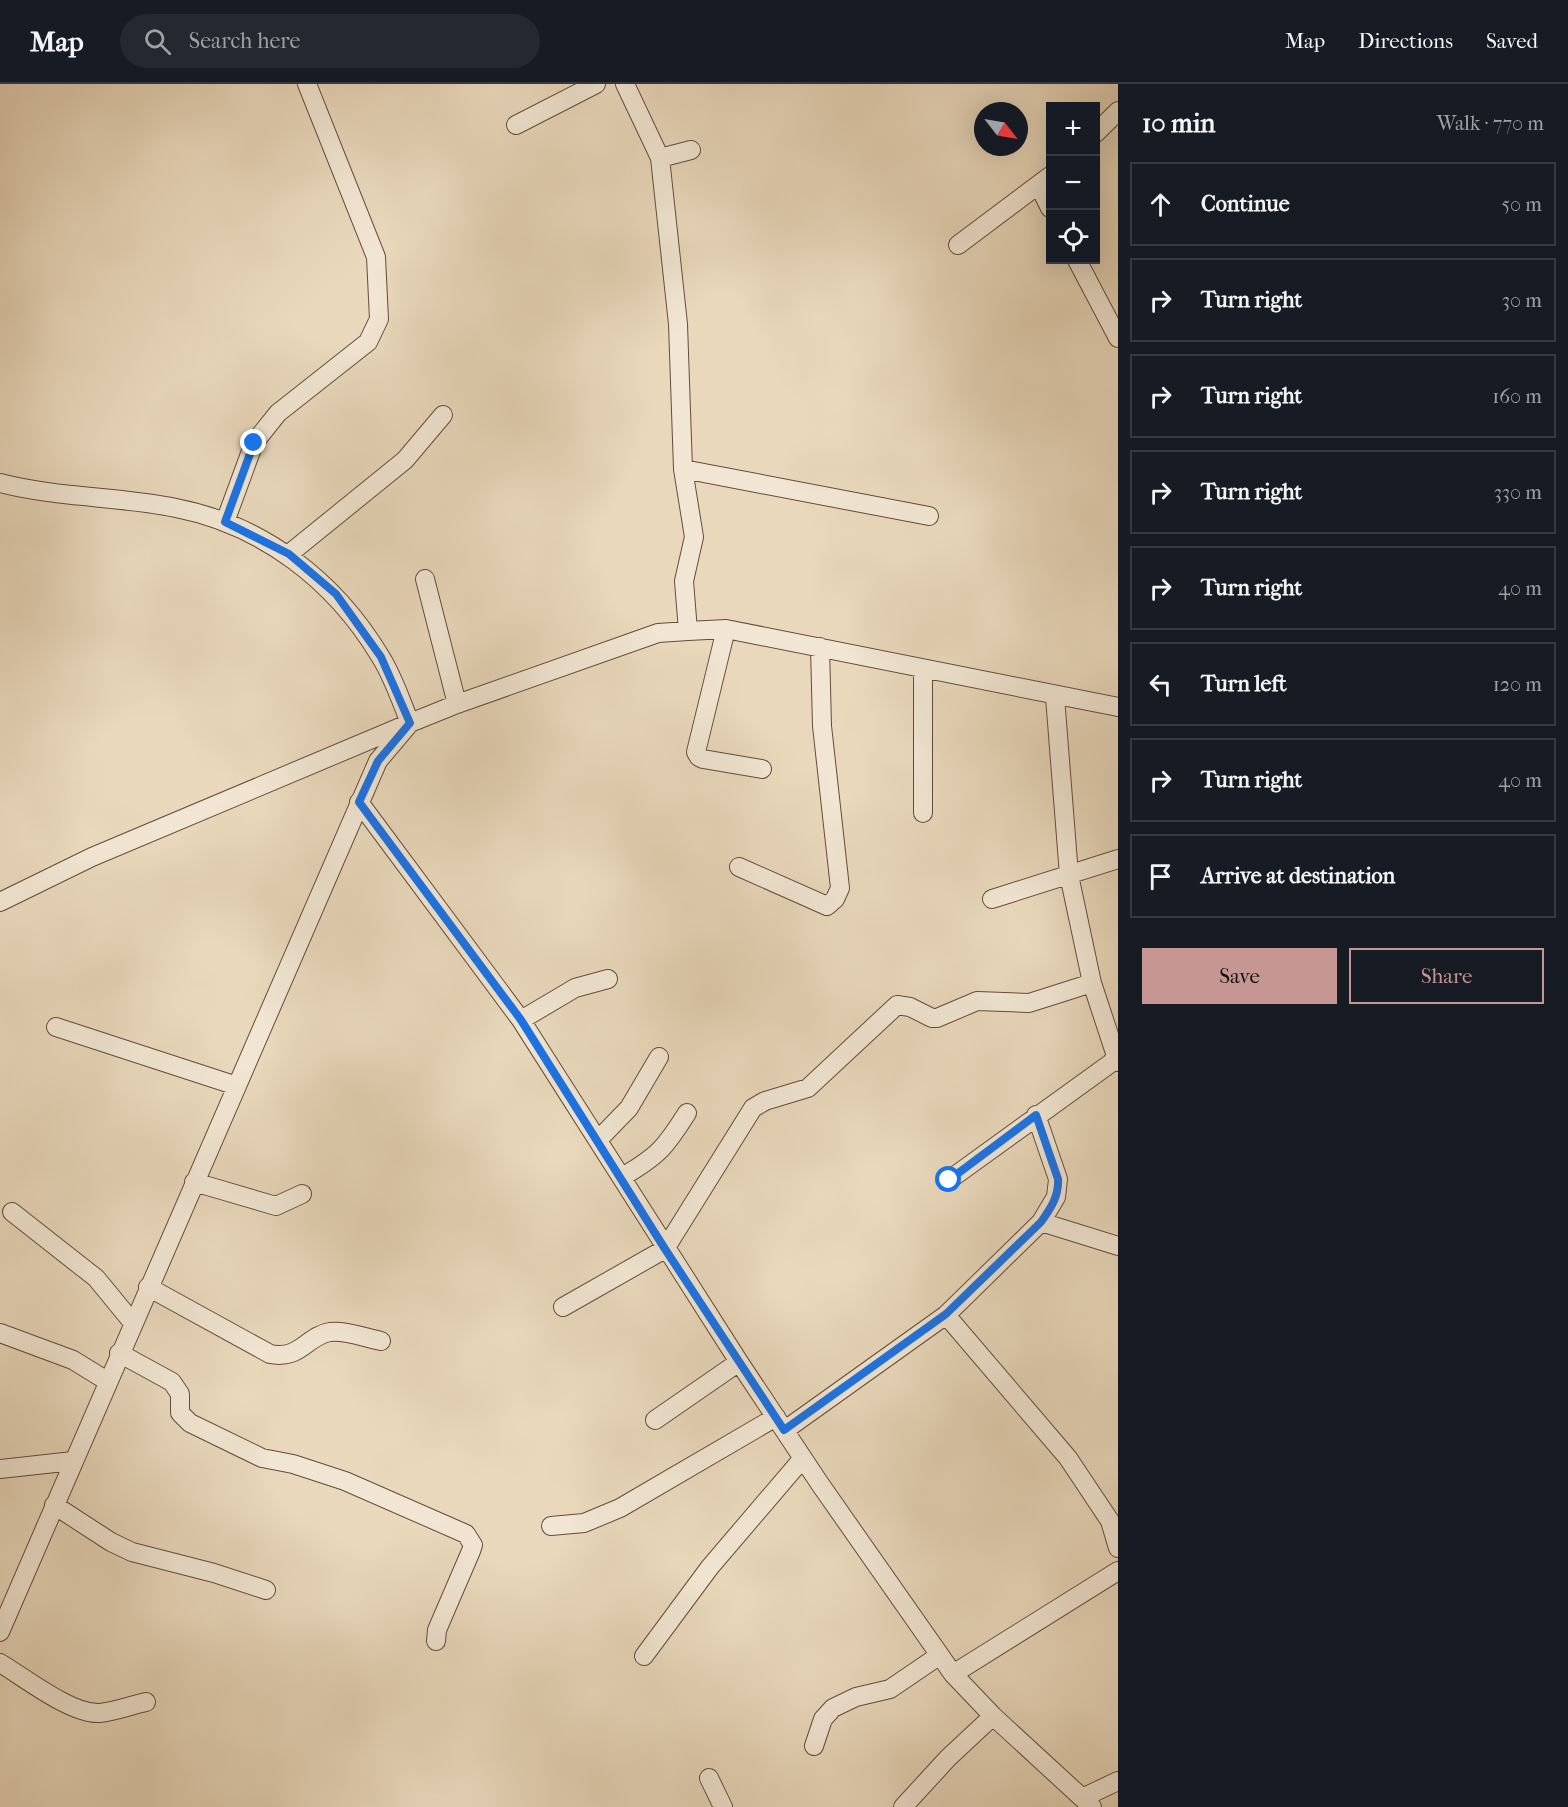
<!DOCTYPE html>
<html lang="en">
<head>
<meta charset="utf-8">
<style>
  body { margin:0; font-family:"IM FELL French Canon",serif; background:#242831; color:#f1f3f6 }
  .controls { position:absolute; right:18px; top:18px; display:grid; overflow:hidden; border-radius:0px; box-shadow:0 6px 24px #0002 }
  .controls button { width:54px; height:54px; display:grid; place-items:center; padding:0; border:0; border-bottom:2px solid #363941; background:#171b24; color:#f1f3f6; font:30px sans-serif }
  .compass { position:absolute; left:974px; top:18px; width:54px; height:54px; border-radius:50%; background:#171b24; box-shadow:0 6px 24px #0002; rotate:121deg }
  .stop { position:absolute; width:18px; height:18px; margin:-14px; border:4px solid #1a73e8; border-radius:50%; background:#fff }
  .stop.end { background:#1a73e8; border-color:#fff; box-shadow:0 2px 6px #0008 }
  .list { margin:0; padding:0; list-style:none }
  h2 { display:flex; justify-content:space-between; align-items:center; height:78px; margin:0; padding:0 24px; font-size:26px }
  h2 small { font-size:20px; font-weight:400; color:#9ea1a6 }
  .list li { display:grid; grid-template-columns:39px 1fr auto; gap:18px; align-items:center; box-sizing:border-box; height:84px; margin:0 12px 12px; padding:0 12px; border:2px solid #363941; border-radius:0px }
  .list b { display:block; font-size:22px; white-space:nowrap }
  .list em { font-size:20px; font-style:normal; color:#9ea1a6 }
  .actions { display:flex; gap:12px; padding:18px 24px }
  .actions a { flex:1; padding:14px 0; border:2px solid #c59692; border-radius:0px; text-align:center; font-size:21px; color:#c59692 }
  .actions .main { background:#c59692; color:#111 }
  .icon { flex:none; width:33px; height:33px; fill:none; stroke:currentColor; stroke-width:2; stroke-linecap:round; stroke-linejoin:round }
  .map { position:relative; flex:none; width:1118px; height:1723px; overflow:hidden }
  header { display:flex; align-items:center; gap:36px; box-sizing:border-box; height:84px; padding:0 30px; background:#171b24; border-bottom:2px solid #363941 }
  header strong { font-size:28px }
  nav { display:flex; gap:33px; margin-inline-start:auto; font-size:21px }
  .search { width:420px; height:54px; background:#242831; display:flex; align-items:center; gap:15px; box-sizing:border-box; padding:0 21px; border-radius:33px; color:#9ea1a6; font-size:22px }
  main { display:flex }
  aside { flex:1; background:#171b24 }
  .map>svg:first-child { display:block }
</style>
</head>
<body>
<header>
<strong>Map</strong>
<div class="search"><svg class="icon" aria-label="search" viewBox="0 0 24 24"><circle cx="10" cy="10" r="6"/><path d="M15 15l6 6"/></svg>Search here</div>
<nav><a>Map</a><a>Directions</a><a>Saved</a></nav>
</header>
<main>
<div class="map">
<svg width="1118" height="1723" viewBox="0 0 1118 1723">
  <rect width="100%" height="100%" fill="#e9d8bb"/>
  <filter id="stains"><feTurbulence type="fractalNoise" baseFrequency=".00333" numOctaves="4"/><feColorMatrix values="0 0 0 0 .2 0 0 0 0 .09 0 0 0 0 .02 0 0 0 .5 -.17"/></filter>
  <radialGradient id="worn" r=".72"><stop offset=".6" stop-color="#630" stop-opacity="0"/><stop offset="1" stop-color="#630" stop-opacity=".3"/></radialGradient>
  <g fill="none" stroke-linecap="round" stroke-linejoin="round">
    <g stroke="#644c3b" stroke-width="20">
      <path id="street" d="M625,0L660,74L678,240L683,385L694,453L684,497L688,547
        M516,41L596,0
        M1096,49L1118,27
        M660,74L691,66
        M1039,102L1050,124
        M958,161L1050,92
        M1077,176L1118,254
        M683,385L929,432
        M0,399C58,414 118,412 176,424C263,441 335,497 380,572C393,592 401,617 410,639L92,773L0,818
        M225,438L254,359L278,329L368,258L379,235L376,173L307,0
        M289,470L405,376L443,331
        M425,495L457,620
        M726,545L696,668L699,673L703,675L762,685
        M923,586V729
        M1055,613L1069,791L1092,899L1118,978
        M359,718L521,936L739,1278L820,1400L953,1590L993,1632L1092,1723
        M739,783L827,822L835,815L840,804L822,642L820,563
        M992,815L1118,775
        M521,936L575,904L608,895
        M56,943L237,1002
        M598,1056L629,1024L659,973
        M622,1093C658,1072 665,1064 687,1029
        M949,1096L1111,979L1116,973
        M194,1098L276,1122L302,1110
        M12,1128L96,1194L133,1239
        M1041,1138L1118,1162
        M148,1203L270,1270C301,1276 306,1252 330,1248C345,1246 366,1254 381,1257
        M563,1223L665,1165L753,1024L765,1017L808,1004L897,921L910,923L932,934H937L977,917L1029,919L1092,899
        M946,1231L1068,1374L1110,1437L1118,1464
        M0,1249L73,1276L107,1297
        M119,1269L172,1298L180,1310V1329L190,1339L262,1374L293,1380L345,1397L466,1450L473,1461L471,1467L437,1546L436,1557
        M655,1336L739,1278
        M785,1346L946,1231L1041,1138L1056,1113L1058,1095L1036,1031
        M0,1385L73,1377
        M54,1421L111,1458L132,1468L214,1489L266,1506
        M551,1442L584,1439L620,1424L776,1333
        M0,1548L378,677L410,639L457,620L658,549L688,547L726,545L1118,623
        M644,1572L710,1483L803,1374
        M0,1579C25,1594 72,1631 100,1629C116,1627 132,1621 146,1618
        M953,1590L1118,1487
        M814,1662L823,1635L833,1624L856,1613L890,1605L940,1571
        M709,1694L723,1723
        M1082,1714L1118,1697
        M903,1723L948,1674L993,1632"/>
    </g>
    <use href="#street" stroke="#f1e6d3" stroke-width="18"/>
  </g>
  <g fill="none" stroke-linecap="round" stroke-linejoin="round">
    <path stroke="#1a73e8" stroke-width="8" d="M254,359L225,438L289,470L336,510L381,573L410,639L378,677L359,718L521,936L665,1165L784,1346L946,1230L1041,1138C1051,1124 1059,1112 1058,1095L1036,1031L949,1096"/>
  </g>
  <rect width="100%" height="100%" filter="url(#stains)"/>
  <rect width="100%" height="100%" fill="url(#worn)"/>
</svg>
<div class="controls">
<button>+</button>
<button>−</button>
<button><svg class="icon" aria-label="locate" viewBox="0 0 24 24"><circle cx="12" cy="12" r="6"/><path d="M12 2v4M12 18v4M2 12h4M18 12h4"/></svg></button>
</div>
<svg class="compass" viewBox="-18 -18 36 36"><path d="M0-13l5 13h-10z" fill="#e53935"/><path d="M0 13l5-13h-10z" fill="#9ea1a6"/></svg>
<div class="stop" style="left:949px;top:1096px"></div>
<div class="stop end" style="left:254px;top:359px"></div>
</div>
<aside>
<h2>10 min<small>Walk · 770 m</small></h2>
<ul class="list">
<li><svg class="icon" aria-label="ahead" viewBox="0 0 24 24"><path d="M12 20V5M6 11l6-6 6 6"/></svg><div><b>Continue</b></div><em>50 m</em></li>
<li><svg class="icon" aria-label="right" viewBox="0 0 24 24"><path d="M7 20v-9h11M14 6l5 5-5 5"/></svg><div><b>Turn right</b></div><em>30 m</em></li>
<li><svg class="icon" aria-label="right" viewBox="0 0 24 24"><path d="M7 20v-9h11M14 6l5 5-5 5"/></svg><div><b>Turn right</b></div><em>160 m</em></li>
<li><svg class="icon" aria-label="right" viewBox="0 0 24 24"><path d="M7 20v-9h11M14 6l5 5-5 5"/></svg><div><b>Turn right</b></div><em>330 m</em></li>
<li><svg class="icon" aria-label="right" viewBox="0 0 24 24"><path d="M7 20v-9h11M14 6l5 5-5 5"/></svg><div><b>Turn right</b></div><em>40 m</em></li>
<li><svg class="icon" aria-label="left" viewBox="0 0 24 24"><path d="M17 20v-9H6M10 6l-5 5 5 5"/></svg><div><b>Turn left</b></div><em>120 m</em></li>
<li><svg class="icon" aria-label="right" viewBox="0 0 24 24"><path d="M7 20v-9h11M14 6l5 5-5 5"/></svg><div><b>Turn right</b></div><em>40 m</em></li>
<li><svg class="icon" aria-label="arrive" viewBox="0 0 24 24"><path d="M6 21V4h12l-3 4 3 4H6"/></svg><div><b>Arrive at destination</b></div></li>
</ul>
<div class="actions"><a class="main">Save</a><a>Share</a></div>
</aside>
</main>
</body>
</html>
